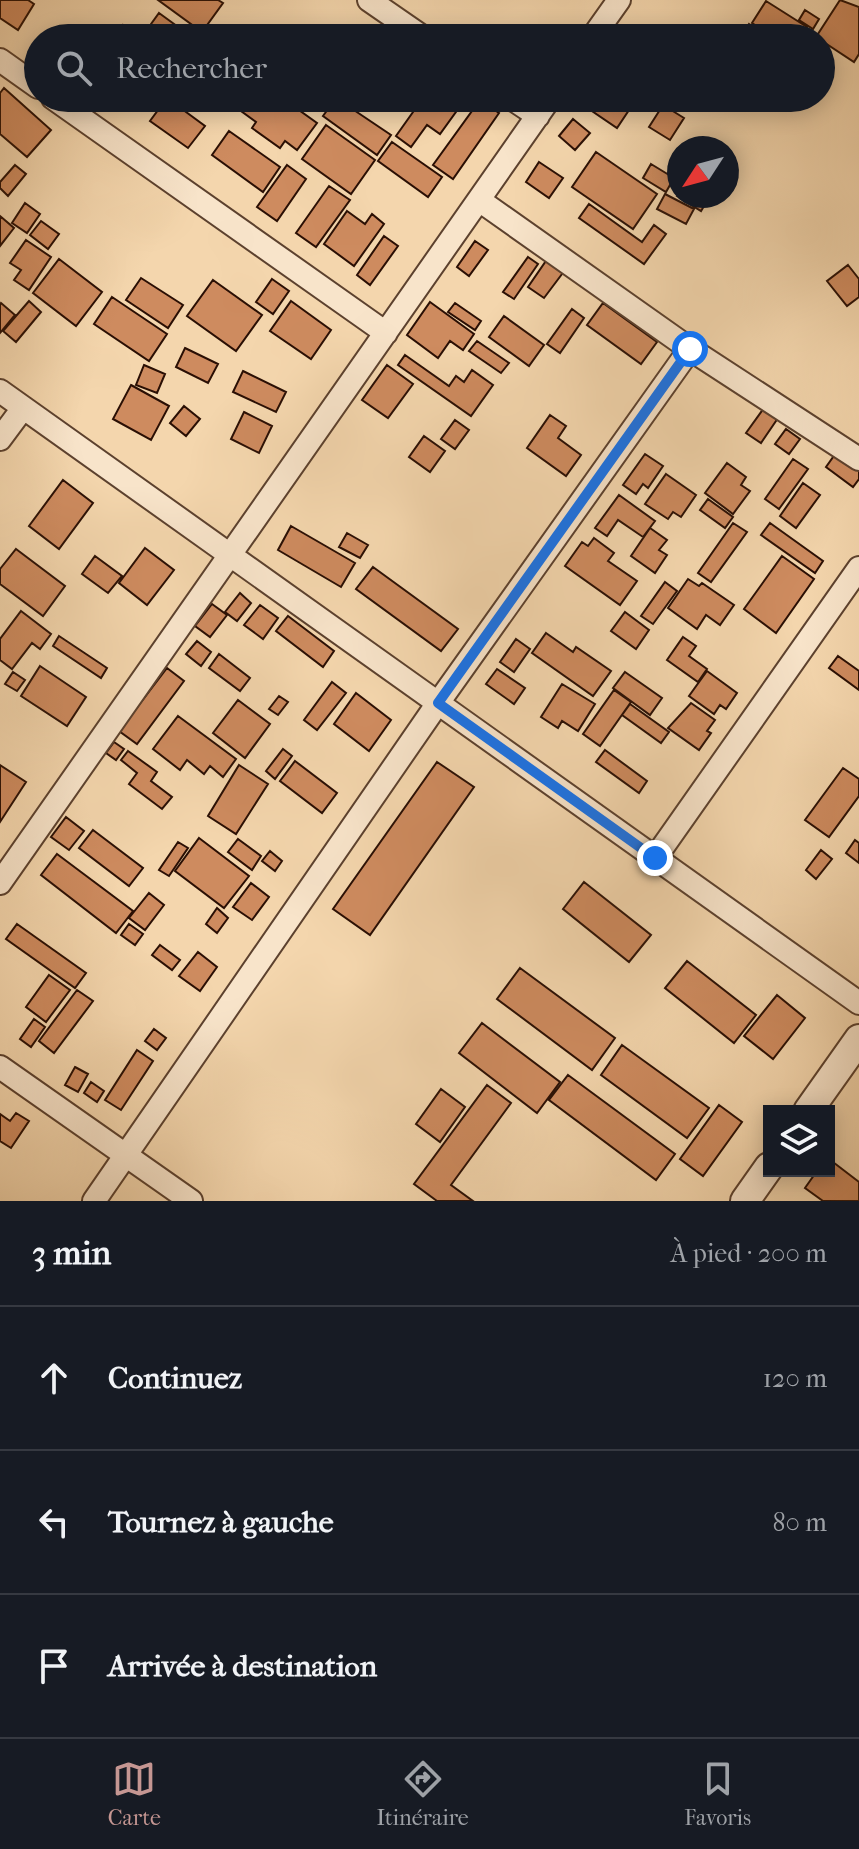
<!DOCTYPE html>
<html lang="fr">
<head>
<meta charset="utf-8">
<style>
  body { margin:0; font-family:"IM FELL French Canon",serif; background:#20242c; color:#f1f3f6 }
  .controls { position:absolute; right:24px; bottom:24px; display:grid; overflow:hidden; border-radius:0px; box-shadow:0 4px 20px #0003 }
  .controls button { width:72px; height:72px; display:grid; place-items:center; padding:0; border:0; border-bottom:2px solid #363941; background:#171b24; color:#f1f3f6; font:40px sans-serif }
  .compass { position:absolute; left:667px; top:136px; width:72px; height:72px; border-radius:50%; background:#171b24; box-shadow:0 4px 20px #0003; rotate:234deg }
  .stop { position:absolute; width:24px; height:24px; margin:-18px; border:6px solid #1a73e8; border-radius:50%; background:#fff }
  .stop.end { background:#1a73e8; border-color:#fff; box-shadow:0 2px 8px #0008 }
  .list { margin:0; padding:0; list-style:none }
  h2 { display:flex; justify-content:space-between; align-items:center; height:104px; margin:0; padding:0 32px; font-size:34px }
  h2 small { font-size:26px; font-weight:400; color:#9ea1a6 }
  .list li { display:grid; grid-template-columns:52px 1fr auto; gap:24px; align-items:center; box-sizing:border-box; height:144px; padding:0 32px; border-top:2px solid #363941 }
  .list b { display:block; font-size:30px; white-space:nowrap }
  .list em { font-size:26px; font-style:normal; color:#9ea1a6 }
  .icon { flex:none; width:44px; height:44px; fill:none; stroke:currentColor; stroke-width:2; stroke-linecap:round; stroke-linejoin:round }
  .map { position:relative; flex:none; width:859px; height:1201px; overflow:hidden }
  .search { position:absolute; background:#171b24; box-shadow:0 4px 20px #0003; left:24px; right:24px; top:24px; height:88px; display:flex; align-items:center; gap:20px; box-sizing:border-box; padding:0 28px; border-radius:44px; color:#9ea1a6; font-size:30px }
  .sheet { height:536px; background:#171b24 }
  nav { display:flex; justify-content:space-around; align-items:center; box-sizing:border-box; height:112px; border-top:2px solid #363941; background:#171b24; font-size:22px; color:#9ea1a6 }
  nav a { display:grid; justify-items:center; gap:4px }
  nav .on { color:#c59692 }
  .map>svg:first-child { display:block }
</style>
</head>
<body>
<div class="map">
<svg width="859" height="1201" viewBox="0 0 859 1201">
  <rect width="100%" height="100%" fill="#f4d6ad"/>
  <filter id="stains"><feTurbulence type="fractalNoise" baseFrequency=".0025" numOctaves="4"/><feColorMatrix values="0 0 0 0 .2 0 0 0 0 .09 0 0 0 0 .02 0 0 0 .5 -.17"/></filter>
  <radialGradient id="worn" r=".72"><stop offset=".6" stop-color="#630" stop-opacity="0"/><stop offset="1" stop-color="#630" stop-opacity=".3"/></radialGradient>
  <path fill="#ce8b5f" stroke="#2a0f04" stroke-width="2" d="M0,0H28L34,4L18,30L0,18Z
    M158,0H218L223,3L202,32Z
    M840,0L859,7V54L854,62L816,37Z
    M766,1L807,27L800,38H775L752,23Z
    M805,10L819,19L813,29L799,20Z
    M159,13L185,32L181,38H156L146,31Z
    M749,24L764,36L763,38H739Z
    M123,25L139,36L138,38H114Z
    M4,88L51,130L27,157L0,134V93Z
    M167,98L205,126L188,148L150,121Z
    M251,98H282L317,123L297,150L285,141L280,148L252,128L256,122L241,111Z
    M336,98L391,135L377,155L323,116Z
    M423,98H466L440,134L427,125L411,147L396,136Z
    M592,98H637L617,128L586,107Z
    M480,100L499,113L453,179L433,165Z
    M663,105L684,118L670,140L649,127Z
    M573,119L590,133L575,150L559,136Z
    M326,125L375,160L351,194L302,159Z
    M229,131L280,167L263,192L212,155Z
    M392,142L442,177L428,197L378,161Z
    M596,152L657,194L633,229L572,187Z
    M539,162L563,178L549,198L526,182Z
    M651,164L674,178L666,192L643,178Z
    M15,165L26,174L8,196L0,188V182Z
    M287,165L306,179L277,221L257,207Z
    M329,186L350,200L316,247L296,233Z
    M679,193V196H710L701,211L677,196Z
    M665,194L694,209L686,224L657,209Z
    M25,203L40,214L27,233L12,223Z
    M589,204L642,242L654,225L666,234L644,264L579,218Z
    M347,211L365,224L372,214L384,224L354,266L324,244Z
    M0,216L14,228L0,246Z
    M41,221L59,234L48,249L30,235Z
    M384,236L398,246L370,285L357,275Z
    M26,240L51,257L29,290L14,280L21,270L10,263Z
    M475,241L488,250L469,276L457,267Z
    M528,257L538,264L514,299L503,292Z
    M548,258L565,270L544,298L528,287Z
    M59,259L102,292L76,326L33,293Z
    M848,265L859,279V297L847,306L827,281Z
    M141,278L183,305L168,328L126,300Z
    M272,279L289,291L273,314L256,302Z
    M213,280L262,315L236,351L187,316Z
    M112,297L167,334L149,361L94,324Z
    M29,301L41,312L16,342L3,331Z
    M291,301L331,330L311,359L270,331Z
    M430,302L474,334L463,350L450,341L438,358L407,335Z
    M1,303L15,315L0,333V305Z
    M455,303L481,321L475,330L448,312Z
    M603,303L657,342L641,364L587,325Z
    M572,309L584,318L560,353L547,344Z
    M504,316L544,345L529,366L489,337Z
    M477,341L509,363L501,373L469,351Z
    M185,348L218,364L208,383L176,367Z
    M405,355L449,386L456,376L464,382L472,370L493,385L471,416L398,365Z
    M144,365L165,374L157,393L136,385Z
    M387,365L413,384L388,418L362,400Z
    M243,371L286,392L276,412L233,392Z
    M131,385L169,406L151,440L113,419Z
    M184,406L200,419L186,436L170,423Z
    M764,408L778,418L761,443L746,433Z
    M244,412L272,426L259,453L231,439Z
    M550,415L566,426L558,438L581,455L566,476L527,448Z
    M455,420L469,430L455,449L441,439Z
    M786,429L800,439L789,454L775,444Z
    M424,436L445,451L430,472L409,457Z
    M836,453L859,469V479L853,487L826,467Z
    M645,454L663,466L648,488L643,484L636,494L623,485Z
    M793,459L808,469L779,509L765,499Z
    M727,463L746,477L741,485L750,491L733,514L705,493Z
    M666,474L696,495L681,517L673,512L668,519L645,504Z
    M63,480L93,503L59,549L29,526Z
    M803,483L820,495L796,528L780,516Z
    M619,495L655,521L643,537L618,520L607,536L595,528Z
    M708,499L733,517L725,528L700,510Z
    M733,523L747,532L711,582L698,573Z
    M770,523L823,561L815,573L761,535Z
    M291,526L355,563L341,587L278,550Z
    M650,528L667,540L659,550L667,555L655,573L631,556Z
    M347,533L368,545L360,558L339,547Z
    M594,538L614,553L608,561L637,581L620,605L565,566L582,542L588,546Z
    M145,548L174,570L147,605L119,583Z
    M16,549L65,586L43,616L0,584V569Z
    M95,556L122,576L108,593L82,574Z
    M782,556L814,579L776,633L744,609Z
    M373,567L458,629L441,651L356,589Z
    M688,579L699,586L702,583L734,605L720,625L706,615L697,629L668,608Z
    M665,582L677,591L653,624L641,616Z
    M240,593L251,603L237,621L225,612Z
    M212,604L227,615L210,637L195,626Z
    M260,605L278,618L263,639L244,625Z
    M21,611L51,634L40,649L32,643L12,669L0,660V639Z
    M625,612L649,630L636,649L611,631Z
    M288,616L334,651L323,667L276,631Z
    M546,633L573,652L576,647L611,671L593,696L532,653Z
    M59,636L107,668L101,678L53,646Z
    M683,637L696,646L689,656L707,669L698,682L667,660Z
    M516,639L530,649L514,672L500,662Z
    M197,641L211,652L201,666L186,654Z
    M219,654L250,678L240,691L209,668Z
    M838,656L859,671V690L829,668Z
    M40,666L86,697L67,726L21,696Z
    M167,668L184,681L137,744L119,731Z
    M497,669L525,688L514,704L486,684Z
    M707,671L737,693L726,709L720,705L714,714L689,696Z
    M13,672L25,680L17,691L5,684Z
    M625,672L662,698L650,715L613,688Z
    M332,682L346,693L317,730L304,720Z
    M562,684L595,704L578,731L562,721L558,728L541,717Z
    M614,690L631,702L600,746L583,734Z
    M356,693L391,720L369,751L334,724Z
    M279,696L288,702L278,715L269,709Z
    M238,700L270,724L245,758L213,733Z
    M691,703L715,720L707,731L711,733L699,750L668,728Z
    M630,704L669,732L661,743L622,715Z
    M178,716L236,759L223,777L210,766L204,774L187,760L180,770L153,749Z
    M114,742L124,749L116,760L106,753Z
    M283,749L292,756L275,779L266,771Z
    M605,750L647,781L639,793L596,762Z
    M128,751L157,772L151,781L172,797L162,809L129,784L137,773L121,760Z
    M295,761L337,793L322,813L280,781Z
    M437,762L474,787L370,935L333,909Z
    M0,765L26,782L0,822Z
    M239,765L268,784L236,834L208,816Z
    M843,768L859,779V796L829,837L805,820Z
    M66,817L84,831L69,850L51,837Z
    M93,830L143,868L129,886L79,848Z
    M199,838L249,876L224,908L175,871Z
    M238,839L261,856L252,870L228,852Z
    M855,840L859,843V863L846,853Z
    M178,842L188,848L169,876L159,870Z
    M821,850L832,859L816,879L806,870Z
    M270,851L282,861L275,871L262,861Z
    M57,854L133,911L116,933L41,875Z
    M584,882L651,935L629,962L563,909Z
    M251,883L269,897L252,920L233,907Z
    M149,893L164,905L145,930L129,918Z
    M217,908L228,918L217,933L206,924Z
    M17,924L86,973L75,988L6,939Z
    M129,924L143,934L135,945L121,935Z
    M160,945L180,960L172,970L152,955Z
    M198,952L217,967L200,991L179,976Z
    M687,961L756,1015L734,1043L665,988Z
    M520,968L615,1038L592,1070L497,999Z
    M49,975L70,990L46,1022L26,1007Z
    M77,990L93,1001L54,1053L39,1041Z
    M777,995L805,1018L773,1059L744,1036Z
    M34,1019L45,1027L31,1047L20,1039Z
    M482,1023L560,1082L537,1113L459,1053Z
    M154,1029L166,1038L157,1050L145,1041Z
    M622,1045L709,1108L687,1138L601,1075Z
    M137,1050L153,1061L121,1110L105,1100Z
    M75,1067L88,1074L78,1092L65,1085Z
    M568,1075L675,1154L656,1180L549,1100Z
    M91,1082L104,1091L97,1102L84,1093Z
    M487,1085L511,1103L451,1185L473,1201H437L414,1184Z
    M441,1089L465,1107L440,1142L416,1124Z
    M719,1105L742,1122L703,1176L680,1159Z
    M16,1113L29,1121L11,1148L0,1141V1114L10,1121Z
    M829,1159L859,1182V1201H823L805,1188L817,1171H829Z"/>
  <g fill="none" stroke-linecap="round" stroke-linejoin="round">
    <g stroke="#5c412e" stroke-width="26">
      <path id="minor" d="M369,0L424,38
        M592,38L619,0
        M0,60L38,87
        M53,98L386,333
        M511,98L538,116
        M479,200L690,349L859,459
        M0,391L859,1003
        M0,439L23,408
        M655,858L859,568
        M0,883L550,98
        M0,1067L191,1201
        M94,1201L438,703L690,349"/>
    </g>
    <g stroke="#5c412e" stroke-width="32">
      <path id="tertiary" d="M808,1111L859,1039
        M745,1201L769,1167"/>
    </g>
    <use href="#minor" stroke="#f8e4ca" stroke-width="22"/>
    <use href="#tertiary" stroke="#f8e4ca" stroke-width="28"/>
  </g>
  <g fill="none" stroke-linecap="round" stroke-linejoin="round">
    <path stroke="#1a73e8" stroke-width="10" d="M655,858L438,703L690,349"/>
  </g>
  <rect width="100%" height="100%" filter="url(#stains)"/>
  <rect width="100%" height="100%" fill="url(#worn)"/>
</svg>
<div class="controls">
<button><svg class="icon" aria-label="layers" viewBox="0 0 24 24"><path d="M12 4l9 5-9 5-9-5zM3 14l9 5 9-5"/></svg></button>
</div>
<svg class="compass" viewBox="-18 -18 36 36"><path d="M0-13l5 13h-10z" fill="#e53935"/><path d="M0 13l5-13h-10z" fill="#9ea1a6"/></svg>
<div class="stop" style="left:690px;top:349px"></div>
<div class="stop end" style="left:655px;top:858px"></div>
<div class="search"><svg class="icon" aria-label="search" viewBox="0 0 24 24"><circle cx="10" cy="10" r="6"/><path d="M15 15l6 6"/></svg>Rechercher</div>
</div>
<section class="sheet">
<h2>3 min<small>À pied · 200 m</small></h2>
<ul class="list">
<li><svg class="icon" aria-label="ahead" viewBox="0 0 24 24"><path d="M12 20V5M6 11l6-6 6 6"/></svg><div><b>Continuez</b></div><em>120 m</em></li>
<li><svg class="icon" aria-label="left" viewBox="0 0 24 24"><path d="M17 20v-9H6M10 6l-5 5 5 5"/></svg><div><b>Tournez à gauche</b></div><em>80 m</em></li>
<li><svg class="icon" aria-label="arrive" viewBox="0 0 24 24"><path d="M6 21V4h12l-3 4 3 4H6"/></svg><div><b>Arrivée à destination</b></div></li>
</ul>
</section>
<nav>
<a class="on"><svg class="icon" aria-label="map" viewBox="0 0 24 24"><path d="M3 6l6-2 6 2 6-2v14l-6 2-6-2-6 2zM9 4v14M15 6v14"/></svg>Carte</a>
<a><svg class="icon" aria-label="directions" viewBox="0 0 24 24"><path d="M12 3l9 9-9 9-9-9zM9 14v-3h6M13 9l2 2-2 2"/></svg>Itinéraire</a>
<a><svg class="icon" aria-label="saved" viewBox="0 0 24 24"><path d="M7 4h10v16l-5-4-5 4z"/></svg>Favoris</a>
</nav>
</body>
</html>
